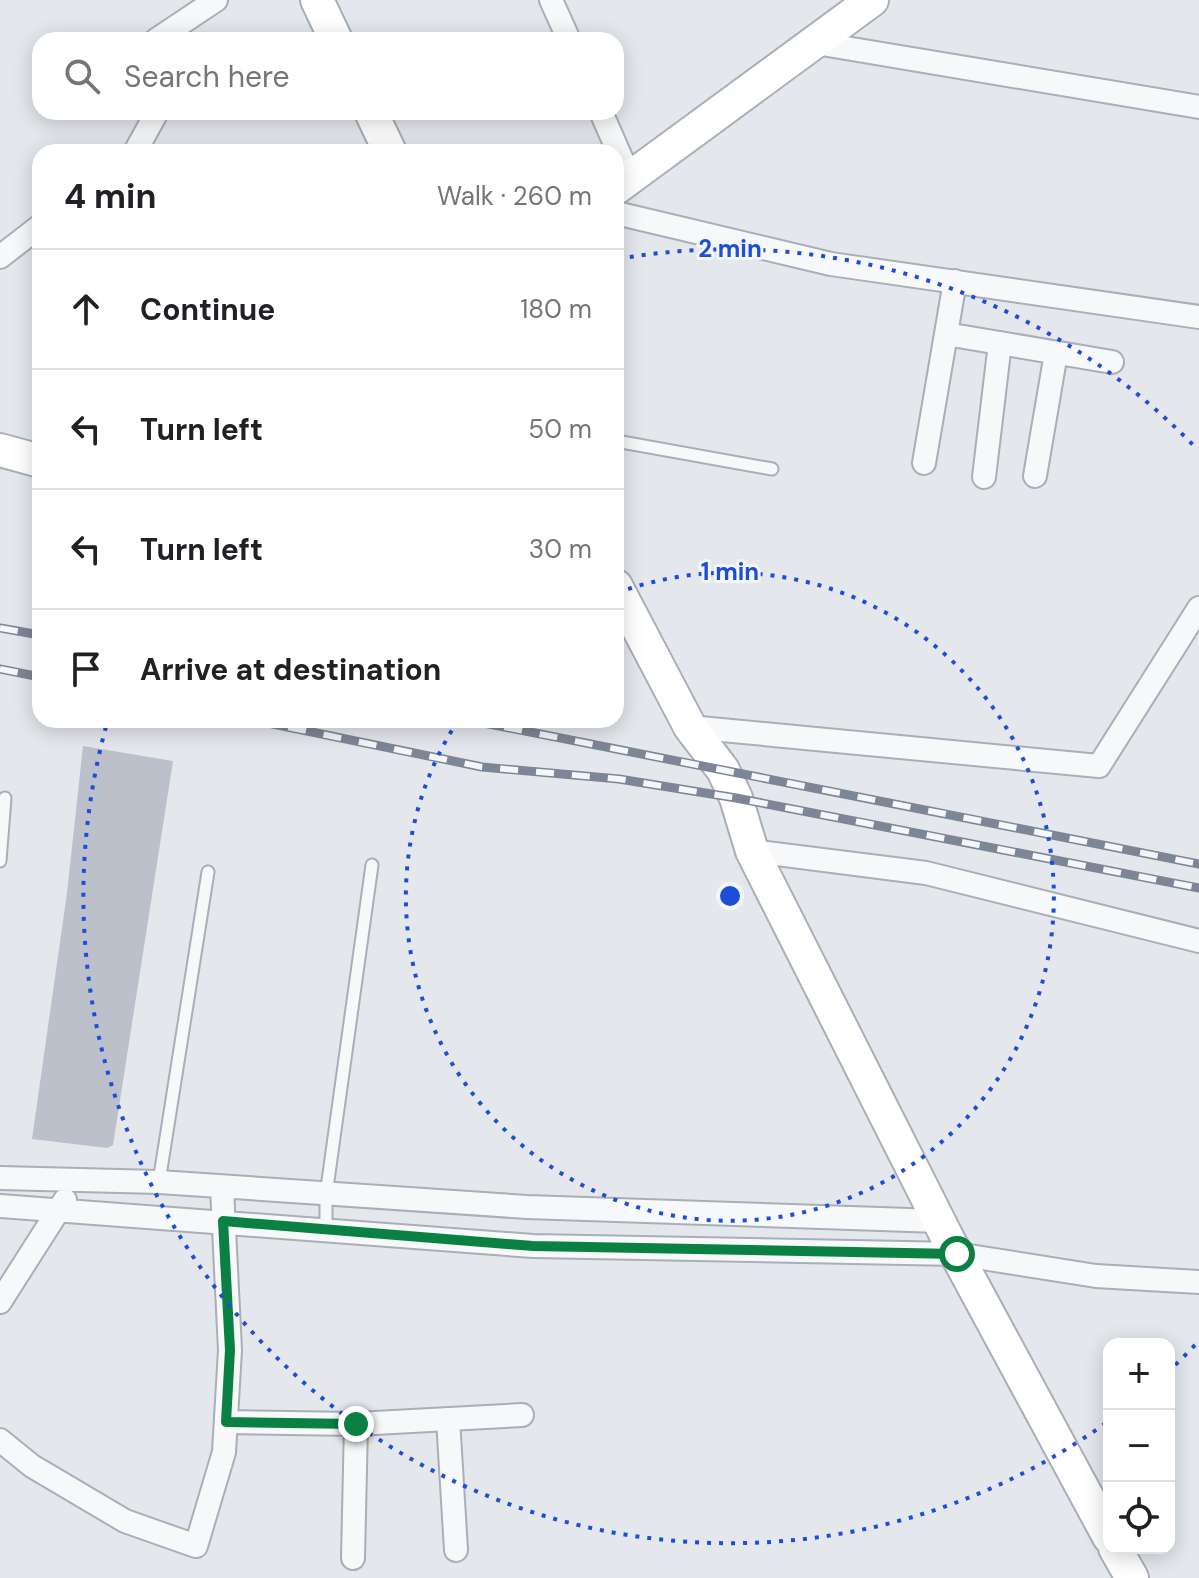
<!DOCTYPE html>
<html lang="en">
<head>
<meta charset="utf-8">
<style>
  body { margin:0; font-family:"DM Sans",sans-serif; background:#f6f6f6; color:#202124 }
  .controls { position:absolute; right:24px; bottom:24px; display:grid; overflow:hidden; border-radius:16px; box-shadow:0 4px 20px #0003 }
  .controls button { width:72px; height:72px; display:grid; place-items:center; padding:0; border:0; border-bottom:2px solid #e0e0e0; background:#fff; color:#202124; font:40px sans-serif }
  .stop { position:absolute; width:24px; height:24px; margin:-18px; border:6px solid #0b8043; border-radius:50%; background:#fff }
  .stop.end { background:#0b8043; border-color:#fff; box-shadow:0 2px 8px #0008 }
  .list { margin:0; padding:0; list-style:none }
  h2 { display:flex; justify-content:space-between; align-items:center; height:104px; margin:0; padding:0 32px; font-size:34px }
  h2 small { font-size:26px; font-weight:400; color:#757577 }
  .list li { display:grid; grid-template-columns:52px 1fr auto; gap:24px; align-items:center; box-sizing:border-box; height:120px; padding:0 32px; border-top:2px solid #e0e0e0 }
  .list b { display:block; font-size:30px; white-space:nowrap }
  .list em { font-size:26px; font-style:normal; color:#757577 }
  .icon { flex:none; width:44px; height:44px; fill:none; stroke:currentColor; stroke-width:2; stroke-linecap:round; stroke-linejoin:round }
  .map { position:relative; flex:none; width:1199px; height:1578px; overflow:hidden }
  .search { position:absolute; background:#fff; box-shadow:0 4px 20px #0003; left:32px; top:32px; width:592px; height:88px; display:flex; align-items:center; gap:20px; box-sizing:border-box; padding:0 28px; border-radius:24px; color:#757577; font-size:30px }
  .panel { position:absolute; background:#fff; box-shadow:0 4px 20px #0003; left:32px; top:144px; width:592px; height:584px; border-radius:24px }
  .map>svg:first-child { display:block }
</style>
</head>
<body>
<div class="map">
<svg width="1199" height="1578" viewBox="0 0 1199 1578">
  <rect width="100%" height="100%" fill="#e4e7ec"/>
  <path fill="#bbc0ca" d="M83,746L173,761L113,1145L107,1148L32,1139L67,893Z"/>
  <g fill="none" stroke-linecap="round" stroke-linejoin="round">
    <g stroke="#a9aeb7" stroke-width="15">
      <path id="lane" d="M616,441L772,469
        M0,861L5,798
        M159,1182L208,872
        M326,1229V1195L372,865"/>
    </g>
    <g stroke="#a9aeb7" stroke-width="26">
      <path id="street" d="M551,0L569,40
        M156,40L216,0
        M816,43L1199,107
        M601,112L630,178
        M135,152L157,112
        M616,213L831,264L1199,317
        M0,257L40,226
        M946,334L1112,362
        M924,463L955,281
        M1035,476L1056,353
        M984,477L1000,343
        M690,727L1099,766L1199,608
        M752,851L926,873L1199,941
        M0,1178L159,1182L527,1207L939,1221
        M0,1206L533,1246L957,1254L1096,1276L1199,1282
        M0,1302L65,1200
        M448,1419L456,1550
        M226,1422L356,1424L522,1415
        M0,1440L32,1466L125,1521L196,1546L224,1452L230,1350L222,1188
        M353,1558L356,1424"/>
    </g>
    <g stroke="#a9aeb7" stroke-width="36">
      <path id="secondary" d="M317,0L336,40
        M371,112L390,152
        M616,188L872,0
        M0,450L40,461
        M616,586L690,727L723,770L736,798L752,851L949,1241L1109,1537
        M1115,1548L1132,1578"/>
    </g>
    <use href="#lane" stroke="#f7f8fa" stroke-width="11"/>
    <use href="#street" stroke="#f7f8fa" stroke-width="22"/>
    <use href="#secondary" stroke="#fff" stroke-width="32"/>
    <g stroke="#7d8696" stroke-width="9">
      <path id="rail" d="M0,628L40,635
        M0,669L40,677
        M253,720L482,767L619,779L736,798L1199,888
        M469,720L1199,864"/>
    </g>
    <use href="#rail" stroke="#f4f6f9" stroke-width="6" stroke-dasharray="18" stroke-linecap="butt"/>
  </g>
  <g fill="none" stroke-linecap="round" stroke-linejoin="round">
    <path stroke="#0b8043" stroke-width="10" d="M356,1424L226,1422L230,1350L223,1221L533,1246L957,1254"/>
  </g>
  <g fill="none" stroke="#1d4ed8" stroke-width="4" stroke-dasharray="4 8">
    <path d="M617 593A324 324 0 1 1 457 722"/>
    <path d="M1195 1345A647 647 0 0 1 1171 1369M1106 1423A647 647 0 0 1 107 723M618 259A647 647 0 0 1 1195 447"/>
  </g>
  <circle cx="730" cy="896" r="12" fill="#1d4ed8" stroke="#f4f6f9" stroke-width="4"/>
  <g font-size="24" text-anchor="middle" font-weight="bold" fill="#1d4ed8" stroke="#f4f6f9" stroke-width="6" stroke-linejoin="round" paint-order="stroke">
    <text x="730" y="257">2 min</text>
    <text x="730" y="580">1 min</text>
  </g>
</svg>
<div class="controls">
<button>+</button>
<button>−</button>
<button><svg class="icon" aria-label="locate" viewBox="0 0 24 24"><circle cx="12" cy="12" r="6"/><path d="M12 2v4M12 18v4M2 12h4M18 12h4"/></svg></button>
</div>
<div class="stop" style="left:957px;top:1254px"></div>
<div class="stop end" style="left:356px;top:1424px"></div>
<div class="search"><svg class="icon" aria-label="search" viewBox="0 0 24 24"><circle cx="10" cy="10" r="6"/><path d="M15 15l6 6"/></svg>Search here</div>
<section class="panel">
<h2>4 min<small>Walk · 260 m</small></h2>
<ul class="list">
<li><svg class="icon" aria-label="ahead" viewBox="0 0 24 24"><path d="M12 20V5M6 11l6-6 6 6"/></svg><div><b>Continue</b></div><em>180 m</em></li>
<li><svg class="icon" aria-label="left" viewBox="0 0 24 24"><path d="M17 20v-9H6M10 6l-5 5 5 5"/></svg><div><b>Turn left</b></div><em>50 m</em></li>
<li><svg class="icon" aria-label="left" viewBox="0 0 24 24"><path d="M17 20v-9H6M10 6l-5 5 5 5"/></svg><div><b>Turn left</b></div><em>30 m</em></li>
<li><svg class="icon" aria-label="arrive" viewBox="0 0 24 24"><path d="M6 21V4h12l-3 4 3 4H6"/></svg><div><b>Arrive at destination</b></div></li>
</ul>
</section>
</div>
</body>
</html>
